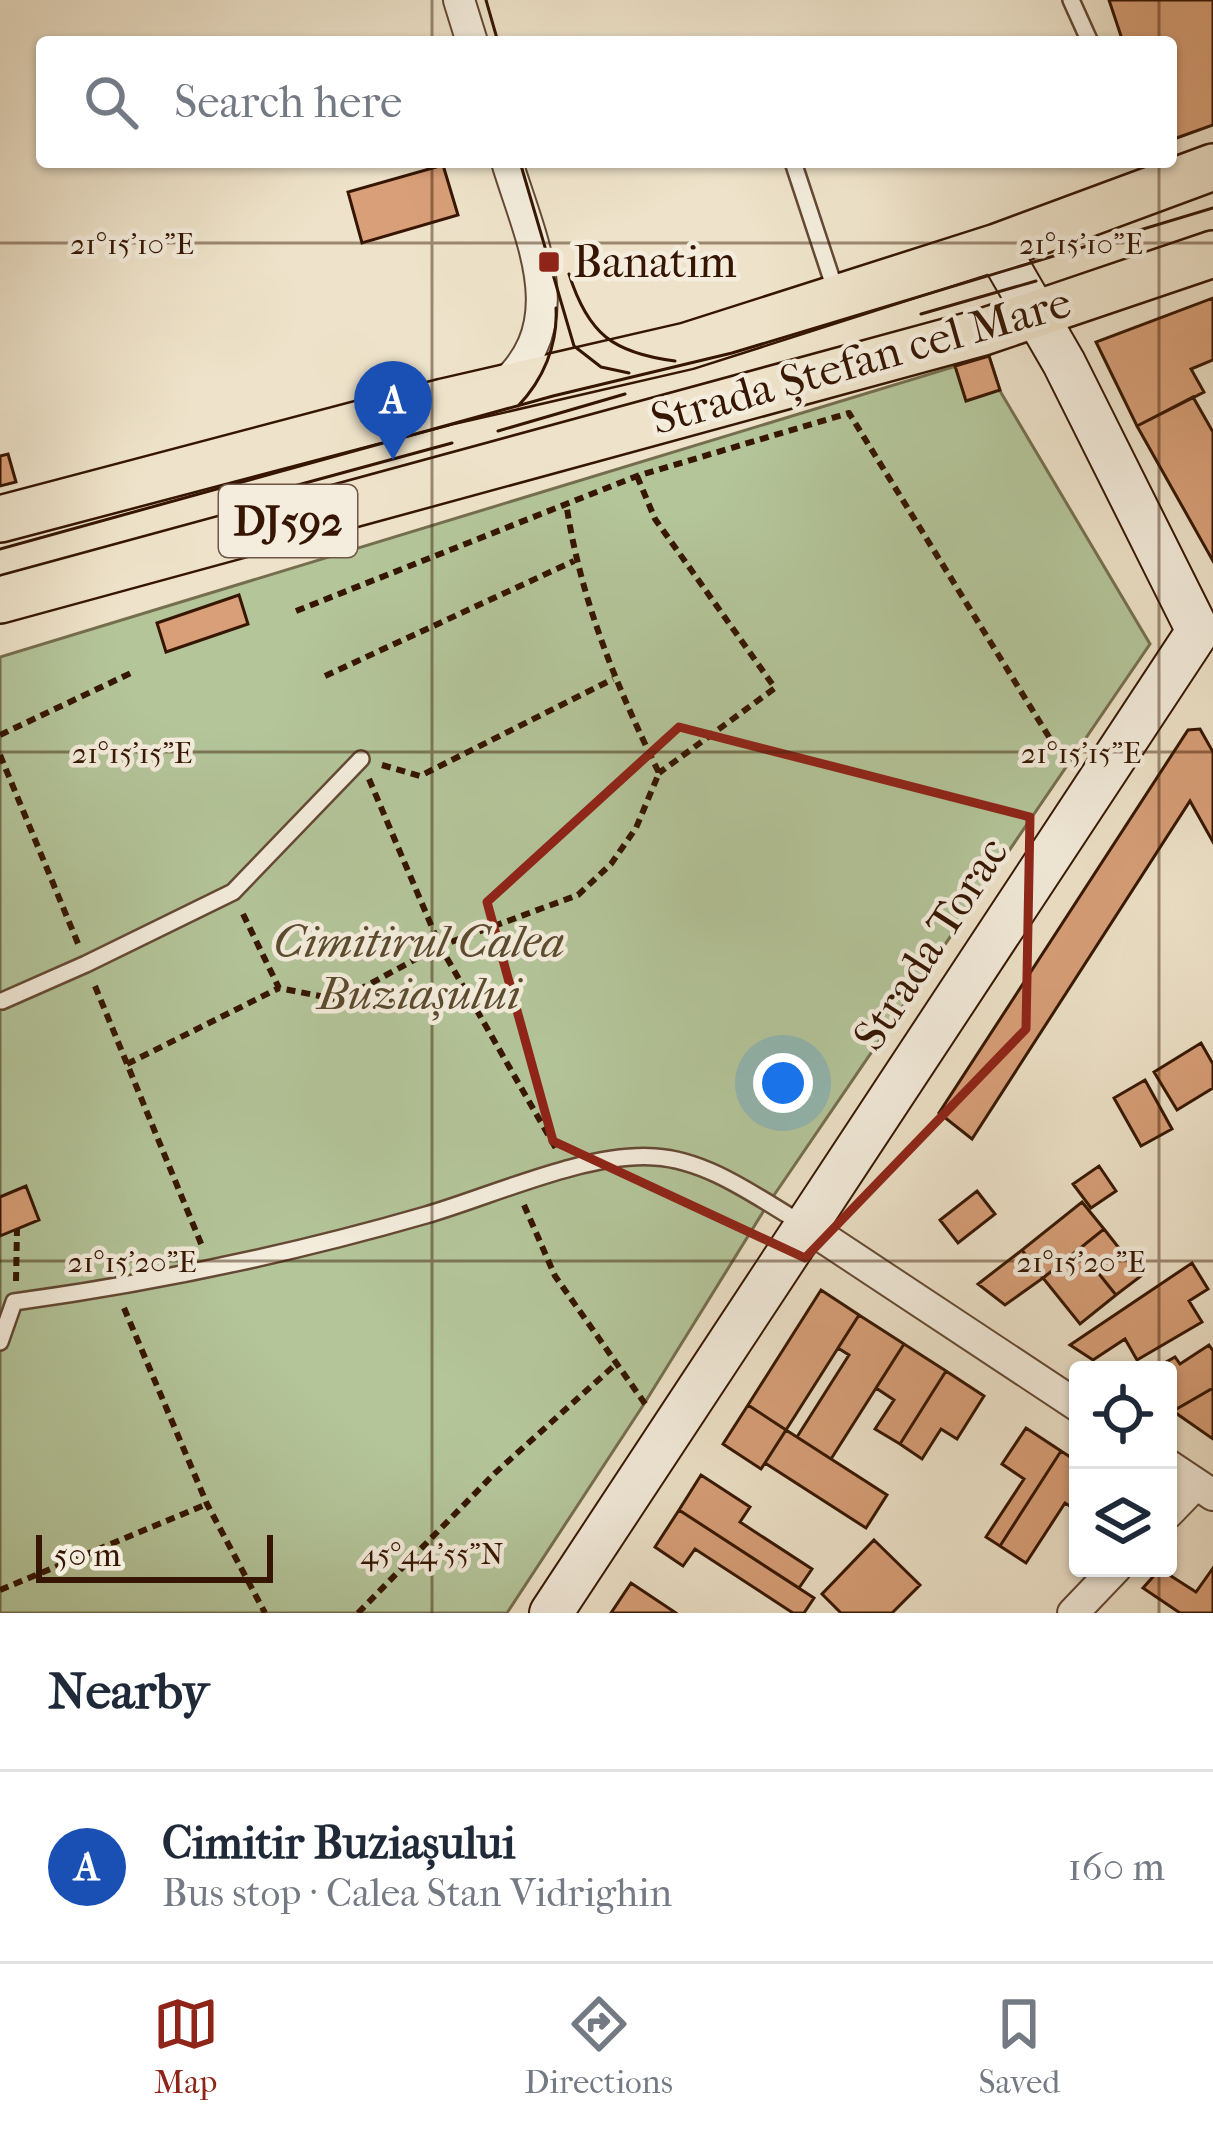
<!DOCTYPE html>
<html lang="en">
<head>
<meta charset="utf-8">
<style>
  body { margin:0; font-family:"IM FELL French Canon",serif; background:#f2f2f3; color:#1f2937 }
  .controls { position:absolute; right:36px; bottom:36px; display:grid; overflow:hidden; border-radius:12px; box-shadow:0 3px 9px #0004 }
  .controls button { width:108px; height:108px; display:grid; place-items:center; padding:0; border:0; border-bottom:3px solid #e0e1e3; background:#fff; color:#1f2937; font:60px sans-serif }
  .scale { position:absolute; left:36px; bottom:30px; width:237px; box-sizing:border-box; padding-left:12px; border:6px solid #361602; border-top:0; font-size:33px; line-height:42px; white-space:nowrap; color:#361602; -webkit-text-stroke:9px #f4eddd; paint-order:stroke }
  .you { position:absolute; left:783px; top:1083px; width:42px; height:42px; margin:-30px; border:9px solid #fff; border-radius:50%; background:#1a73e8; box-shadow:0 0 0 18px #1a73e833 }
  .badge { display:grid; place-items:center; width:78px; height:78px; border-radius:50%; background:#8f2418; color:#fff; font-size:39px; font-weight:700 }
  .pin { position:absolute; translate:-50% -99px; filter:drop-shadow(0 3px 6px #0008) }
  .pin::after { content:''; position:absolute; top:63px; width:42px; height:36px; background:inherit; clip-path:polygon(0 0,100% 0,50% 100%) }
  .list { margin:0; padding:0; list-style:none }
  h2 { display:flex; justify-content:space-between; align-items:center; height:156px; margin:0; padding:0 48px; font-size:51px }
  h2 small { font-size:39px; font-weight:400; color:#747a83 }
  .list li { display:grid; grid-template-columns:78px 1fr auto; gap:36px; align-items:center; box-sizing:border-box; height:192px; padding:0 48px; border-top:3px solid #e0e1e3 }
  .list b { display:block; font-size:45px; white-space:nowrap }
  .list p { margin:0; font-size:39px; white-space:nowrap; color:#747a83 }
  .list em { font-size:39px; font-style:normal; color:#747a83 }
  .icon { flex:none; width:66px; height:66px; fill:none; stroke:currentColor; stroke-width:2; stroke-linecap:round; stroke-linejoin:round }
  .map { position:relative; flex:none; width:1213px; height:1613px; overflow:hidden }
  .search { position:absolute; background:#fff; box-shadow:0 3px 9px #0004; left:36px; right:36px; top:36px; height:132px; display:flex; align-items:center; gap:30px; box-sizing:border-box; padding:0 42px; border-radius:12px; color:#747a83; font-size:45px }
  .sheet { height:348px; background:#fff }
  nav { display:flex; justify-content:space-around; align-items:center; box-sizing:border-box; height:168px; border-top:3px solid #e0e1e3; background:#fff; font-size:33px; color:#747a83 }
  nav a { display:grid; justify-items:center; gap:6px }
  nav .on { color:#8f2418 }
  .map>svg:first-child { display:block }
</style>
</head>
<body>
<div class="map">
<svg width="1213" height="1613" viewBox="0 0 1213 1613">
  <rect width="100%" height="100%" fill="#eee3ca"/>
  <filter id="stains"><feTurbulence type="fractalNoise" baseFrequency=".00167" numOctaves="4"/><feColorMatrix values="0 0 0 0 .2 0 0 0 0 .09 0 0 0 0 .02 0 0 0 .5 -.17"/></filter>
  <radialGradient id="worn" r=".72"><stop offset=".6" stop-color="#630" stop-opacity="0"/><stop offset="1" stop-color="#630" stop-opacity=".3"/></radialGradient>
  <path fill="#b4c59a" stroke="#756e4e" stroke-width="3" d="M989,356L1000,391L1150,644L768,1204L644,1404L507,1613H0V657Z"/>
  <path fill="#d89f78" stroke="#361602" stroke-width="3" d="M1109,0H1213V125L1171,140V42H1123Z
    M443,165L458,215L362,243L348,192Z
    M1213,298V360L1191,369L1204,392L1137,426L1096,342Z
    M989,356L1000,390L966,401L955,366Z
    M1193,397L1213,432V561L1137,426Z
    M8,454L16,482L0,486V456Z
    M239,595L248,624L166,652L157,623Z
    M1200,729L1213,752V842L1190,801L972,1139L939,1113L1188,730Z
    M1201,1043L1213,1064V1088L1177,1110L1154,1072Z
    M1145,1080L1172,1129L1141,1146L1114,1098Z
    M1099,1166L1116,1191L1091,1208L1073,1184Z
    M26,1186L39,1220L0,1236V1197Z
    M977,1191L995,1214L958,1243L940,1220Z
    M1082,1202L1104,1229L1043,1278L1022,1250Z
    M1104,1229L1141,1276L1116,1295L1079,1249Z
    M1079,1249L1116,1295L1080,1324L1043,1278Z
    M1022,1250L1043,1278L1005,1305L978,1284Z
    M1192,1263L1208,1289L1189,1301L1202,1322L1137,1360L1125,1339L1093,1360L1070,1345Z
    M821,1290L859,1315L786,1430L748,1405Z
    M859,1315L904,1344L831,1459L797,1437L849,1355L838,1348Z
    M904,1344L946,1371L900,1444L875,1429L894,1400L876,1388Z
    M1209,1345L1213,1351V1388L1173,1411L1168,1408V1370H1152L1175,1357L1180,1364Z
    M946,1371L984,1396L957,1439L941,1429L922,1459L900,1444Z
    M1213,1388V1439L1173,1411Z
    M748,1405L786,1430L761,1469L723,1444Z
    M1026,1428L1061,1451L1000,1546L986,1537L1024,1479L1002,1464Z
    M786,1430L887,1495L866,1528L765,1463Z
    M1061,1451L1078,1462V1511L1065,1503L1026,1563L1000,1546Z
    M701,1475L750,1507L740,1522L812,1569L799,1588L679,1510Z
    M679,1510L814,1598L804,1613H793L695,1549L683,1566L655,1547Z
    M874,1540L920,1585L892,1613H841L822,1594Z
    M1213,1568V1613H1180L1143,1588L1160,1569L1196,1592Z
    M631,1583L676,1613H611Z"/>
  <g fill="none" stroke-linecap="round" stroke-linejoin="round">
    <g stroke="#644934" stroke-width="20">
      <path id="lane" d="M1071,0L1090,42
        M793,162L837,295
        M2,1001L86,964L233,892L361,759
        M0,1342L14,1302C153,1283 291,1254 426,1215C492,1196 586,1152 655,1157C708,1160 758,1198 803,1224"/>
    </g>
    <g stroke="#644934" stroke-width="34">
      <path id="street" d="M459,0L472,42
        M500,388C575,324 531,241 507,162
        M806,1226L1078,1406
        M1168,1465L1213,1495
        M1168,1513L1196,1484
        M1073,1613L1116,1568"/>
    </g>
    <g stroke="#361602" stroke-width="46">
      <path id="secondary" d="M551,1613L1198,631L1064,363L997,247"/>
    </g>
    <g stroke="#361602" stroke-width="50">
      <path id="primary" d="M0,519L444,402L687,346L997,247L1213,167
        M0,600L983,332L1213,254"/>
    </g>
    <path stroke="#361602" stroke-width="6" stroke-dasharray="9 6" stroke-linecap="butt" d="M637,476L655,519L775,688L659,773
      M296,611L637,476L849,413L1054,745
      M325,676L574,561
      M0,735L131,673
      M0,755L79,946
      M382,765L420,776L613,679
      M369,779L440,946L558,1152
      M243,914L279,988L340,1000L440,946L578,895L611,864L636,828L659,773C616,685 580,599 566,502
      M95,986L202,1246
      M127,1064L279,988
      M524,1205L555,1276L648,1408
      M16,1281L17,1229
      M124,1308L207,1504L265,1613
      M0,1590L207,1504
      M358,1613L494,1474L617,1363"/>
    <use href="#lane" stroke="#f4eddd" stroke-width="15"/>
    <use href="#street" stroke="#f4eddd" stroke-width="30"/>
    <use href="#secondary" stroke="#f4eddd" stroke-width="42"/>
    <use href="#primary" stroke="#eee3ca" stroke-width="45"/>
    <path stroke="#361602" stroke-width="3" d="M486,0L498,42
      M520,162L574,346L601,367L629,373
      M569,274C588,334 613,353 675,361
      M921,314L1036,281
      M518,406C543,380 558,345 556,308
      M498,431L625,394
      M261,495L452,443
      M0,549L553,396L732,353L1213,208"/>
  </g>
  <path fill="none" stroke="#8f2418" stroke-width="9" stroke-linejoin="round" d="M679,727L1030,817L1026,1029L805,1258L553,1141L487,902Z"/>
  <path fill="none" stroke="#361602" stroke-width="3" stroke-opacity="0.45" d="M432,0V42M1159,0V42M432,162V1613M1159,162V1370M0,243H1213M0,752H1213M0,1261H1213M1159,1568V1613"/>
  <rect fill="#8f2418" stroke="#f4eddd" stroke-width="4.5" x="537" y="250" width="24" height="24" rx="6"/>
  <g text-anchor="middle" dominant-baseline="central" stroke-width="9" stroke-linejoin="round" paint-order="stroke">
    <rect fill="#f4eddd" stroke="#6f5644" stroke-width="3" x="219" y="485" width="138" height="72" rx="9"/>
    <g font-size="42" font-weight="bold" fill="#361602">
      <text x="288" y="521">DJ592</text>
    </g>
    <g font-size="45" fill="#361602" stroke="#f4eddd" text-anchor="start">
      <text x="573" y="262">Banatim</text>
    </g>
    <g font-size="45" fill="#361602" stroke="#f4eddd">
      <text transform="translate(861 361) rotate(-16)">Strada Ștefan cel Mare</text>
      <text transform="translate(931 944) rotate(-57)">Strada Torac</text>
    </g>
    <g font-size="45" font-style="italic" fill="#5c4b30" stroke="#f4eddd">
      <text x="419" y="942">Cimitirul Calea<tspan x="419" dy="52">Buziașului</tspan></text>
    </g>
  </g>
  <g font-size="30" text-anchor="middle" fill="#361602" stroke="#f4eddd" stroke-width="9" stroke-linejoin="round" paint-order="stroke">
    <text x="1081" y="254">21°15'10"E</text>
    <text x="132" y="254">21°15'10"E</text>
    <text x="1081" y="763">21°15'15"E</text>
    <text x="132" y="763">21°15'15"E</text>
    <text x="132" y="1272">21°15'20"E</text>
    <text x="1081" y="1272">21°15'20"E</text>
    <text x="432" y="1564">45°44'55"N</text>
  </g>
  <rect width="100%" height="100%" filter="url(#stains)"/>
  <rect width="100%" height="100%" fill="url(#worn)"/>
</svg>
<div class="controls">
<button><svg class="icon" aria-label="locate" viewBox="0 0 24 24"><circle cx="12" cy="12" r="6"/><path d="M12 2v4M12 18v4M2 12h4M18 12h4"/></svg></button>
<button><svg class="icon" aria-label="layers" viewBox="0 0 24 24"><path d="M12 4l9 5-9 5-9-5zM3 14l9 5 9-5"/></svg></button>
</div>
<div class="scale">50 m</div>
<div class="you"></div>
<div class="pin badge" style="left:393px;top:460px;background:#1a4fb4">A</div>
<div class="search"><svg class="icon" aria-label="search" viewBox="0 0 24 24"><circle cx="10" cy="10" r="6"/><path d="M15 15l6 6"/></svg>Search here</div>
</div>
<section class="sheet">
<h2>Nearby<small></small></h2>
<ul class="list">
<li><span class="badge" style="background:#1a4fb4">A</span><div><b>Cimitir Buziașului</b><p>Bus stop · Calea Stan Vidrighin</p></div><em>160 m</em></li>
</ul>
</section>
<nav>
<a class="on"><svg class="icon" aria-label="map" viewBox="0 0 24 24"><path d="M3 6l6-2 6 2 6-2v14l-6 2-6-2-6 2zM9 4v14M15 6v14"/></svg>Map</a>
<a><svg class="icon" aria-label="directions" viewBox="0 0 24 24"><path d="M12 3l9 9-9 9-9-9zM9 14v-3h6M13 9l2 2-2 2"/></svg>Directions</a>
<a><svg class="icon" aria-label="saved" viewBox="0 0 24 24"><path d="M7 4h10v16l-5-4-5 4z"/></svg>Saved</a>
</nav>
</body>
</html>
